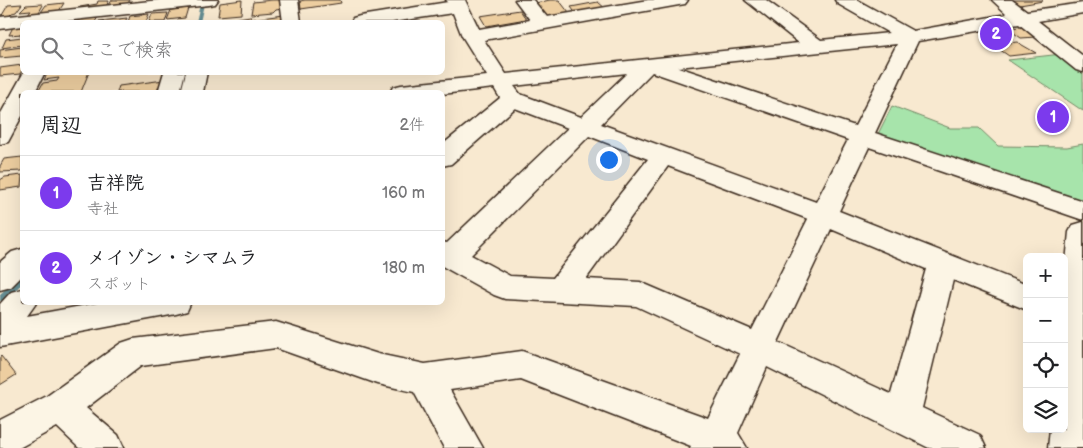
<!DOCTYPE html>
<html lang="ja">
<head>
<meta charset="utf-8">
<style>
  body { margin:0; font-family:"Balsamiq Sans","Klee One",sans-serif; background:#f2f2f2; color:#202124 }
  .controls { position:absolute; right:15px; bottom:15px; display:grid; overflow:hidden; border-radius:8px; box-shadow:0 5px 20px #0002 }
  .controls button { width:45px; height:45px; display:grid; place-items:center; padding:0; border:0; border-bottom:1px solid #e0e0e0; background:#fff; color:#202124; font:25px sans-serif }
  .you { position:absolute; left:608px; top:159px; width:18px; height:18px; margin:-12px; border:4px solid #fff; border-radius:50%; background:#1a73e8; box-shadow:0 0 0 8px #1a73e833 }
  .badge { display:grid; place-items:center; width:32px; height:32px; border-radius:50%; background:#7c3aed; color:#fff; font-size:16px; font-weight:700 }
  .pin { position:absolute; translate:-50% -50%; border:2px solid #fff; box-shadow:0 1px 5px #0006 }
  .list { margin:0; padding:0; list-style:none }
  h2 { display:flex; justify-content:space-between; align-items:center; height:65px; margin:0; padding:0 20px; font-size:21px }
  h2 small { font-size:16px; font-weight:400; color:#757577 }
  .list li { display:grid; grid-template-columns:32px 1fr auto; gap:15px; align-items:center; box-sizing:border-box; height:75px; padding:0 20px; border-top:1px solid #e0e0e0 }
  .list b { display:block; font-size:19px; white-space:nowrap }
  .list p { margin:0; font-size:16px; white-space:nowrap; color:#757577 }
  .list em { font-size:16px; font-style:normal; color:#757577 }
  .icon { flex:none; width:28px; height:28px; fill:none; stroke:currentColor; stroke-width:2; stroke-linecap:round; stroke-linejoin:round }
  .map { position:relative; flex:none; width:1083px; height:448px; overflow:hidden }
  .search { position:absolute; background:#fff; box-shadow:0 5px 20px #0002; left:20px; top:20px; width:425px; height:55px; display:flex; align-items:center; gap:12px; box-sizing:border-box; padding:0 18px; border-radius:8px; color:#757577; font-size:19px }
  .panel { position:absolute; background:#fff; box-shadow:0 5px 20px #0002; left:20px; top:90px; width:425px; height:215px; border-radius:8px }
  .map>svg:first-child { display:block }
</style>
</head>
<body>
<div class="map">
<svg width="1083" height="448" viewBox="0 0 1083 448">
  <rect width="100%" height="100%" fill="#f8e9d0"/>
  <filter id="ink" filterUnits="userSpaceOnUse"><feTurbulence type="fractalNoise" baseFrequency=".02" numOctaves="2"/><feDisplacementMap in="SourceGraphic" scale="10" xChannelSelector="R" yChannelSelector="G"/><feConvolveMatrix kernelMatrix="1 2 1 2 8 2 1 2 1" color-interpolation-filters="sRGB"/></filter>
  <g filter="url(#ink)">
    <path fill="#f1ddbf" d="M46,73H167L161,92H35Z"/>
    <path fill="#a7e4ab" stroke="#718764" d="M1062,54L1083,70V111L1008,60Z
      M892,106L950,128H979L998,146L1067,147L1083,144V206L876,138Z"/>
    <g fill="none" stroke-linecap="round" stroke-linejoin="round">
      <path fill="#658d92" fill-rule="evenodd" d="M201,0H205L200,22H196Z
        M183,72H188L184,92H179Z
        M22,277V284L3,300L0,301V294L19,278Z"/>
    </g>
    <path fill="#edcea0" stroke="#3b2a1e" d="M112,0H130L127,5L108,7Z
      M242,0L241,14L218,16L220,3Z
      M272,0H281L282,8L276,9L273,12L251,14L253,2Z
      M305,0H340L341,3L301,9L300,1Z
      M550,0H559L569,13L542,17L535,3Z
      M1012,0H1042L1043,1L1020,5Z
      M98,1H109L105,8L79,10L80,7L97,4Z
      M598,2L606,9L577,15L571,7Z
      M64,3L59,11L39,15L46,5Z
      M22,4L16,12L12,13L8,17H1L8,5Z
      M42,4L43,5L38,14L27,15L31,10L20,11L26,5Z
      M188,8L185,18L167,20L171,10Z
      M520,10L526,19L486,26L480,16Z
      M168,13L165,22H149L152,14Z
      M149,14L146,22H128L130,16Z
      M284,15L285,22H253V19Z
      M250,16L251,22H225L226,20Z
      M98,17L95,22H74L75,20Z
      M127,18L125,22H98L99,21Z
      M22,26V34L9,35L13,27Z
      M1022,27L1036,37L1021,38L1007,28Z
      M1002,28L1013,36L990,39L979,31Z
      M22,37V45L2,48L6,39Z
      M1017,42L1036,53L1009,56L993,45Z
      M22,47V56L0,58V50Z
      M22,65V70L20,74L0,76V68Z
      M48,72H89L81,92H38L43,83L57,81L59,78L44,80Z
      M164,80L160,92H117L119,86Z
      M22,157V171L0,172V166L4,159Z
      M22,175L21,187L0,190V180L5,177Z
      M1,356L16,375L0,385V357Z"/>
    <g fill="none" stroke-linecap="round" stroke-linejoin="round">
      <g stroke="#3b2a1e" stroke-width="3">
        <path id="minor" d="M160,0H218L215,4L209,5L55,22H22V26L0,29V17Z
          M280,0H298L301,22H283Z
          M446,0H465L479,29L530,20L515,0H533L547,17L648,0H688L685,4L679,5L484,40L506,74L799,43L745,0H766L821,40L889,33L838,4L835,0H857L913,31L1007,14L992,0H1012L1027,11L1083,3V13L1038,21L1083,56V72L1076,70L1019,24L918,41L875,133L1083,201V220L869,147L839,211L1027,285V310L953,280L922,408L980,435L986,448H929L767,367L738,433L747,448H690L691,446L521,380L450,390L483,448H444L414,392L378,384L276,348L141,366L86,408L118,435L124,448H79L57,427L19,448H0V420L47,396L121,343L133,339L276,322L378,354L425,364L522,351L708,418L740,354L636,306L505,299L494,295L442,266V242L447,243L568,128L515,108L451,164L442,166V145L500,98L494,88L442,94L390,92L393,87L401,85L487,76L462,36L453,13L392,22H351L353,18L360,16L448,2ZM897,44L855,126L678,67ZM652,72L848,140L816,202L601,124ZM627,73L581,117L520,94L514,86ZM589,136L648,159L553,278L510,276L471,255ZM668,166L808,219L752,330L640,282L586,279ZM831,229L926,269L891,394L778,342Z
          M24,72H45L35,92H22V116L8,142L0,144V115Z
          M164,72H185L180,92H158Z
          M186,72H207L203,92H181Z
          M1083,222V448H1048L1050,429H1064V283L1069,232L1073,225Z
          M22,249V276L11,287L0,290V262L12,252Z
          M22,289V302H37L27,316L103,302H191L187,311L176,314L0,347V304L11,292Z"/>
      </g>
      <use href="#minor" fill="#fcf5e5" fill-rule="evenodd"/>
    </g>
  </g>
</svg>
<div class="controls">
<button>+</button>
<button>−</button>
<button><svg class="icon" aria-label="locate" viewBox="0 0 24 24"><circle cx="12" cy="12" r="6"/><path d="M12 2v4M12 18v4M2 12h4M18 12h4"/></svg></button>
<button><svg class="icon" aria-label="layers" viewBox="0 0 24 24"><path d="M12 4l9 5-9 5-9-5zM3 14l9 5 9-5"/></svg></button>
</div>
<div class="you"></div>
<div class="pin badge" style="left:1053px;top:117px">1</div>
<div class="pin badge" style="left:996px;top:34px">2</div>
<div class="search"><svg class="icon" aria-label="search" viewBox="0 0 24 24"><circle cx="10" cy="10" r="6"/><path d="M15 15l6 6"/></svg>ここで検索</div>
<section class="panel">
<h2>周辺<small>2件</small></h2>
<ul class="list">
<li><span class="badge">1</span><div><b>吉祥院</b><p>寺社</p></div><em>160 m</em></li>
<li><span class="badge">2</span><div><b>メイゾン・シマムラ</b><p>スポット</p></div><em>180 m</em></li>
</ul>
</section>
</div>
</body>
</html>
